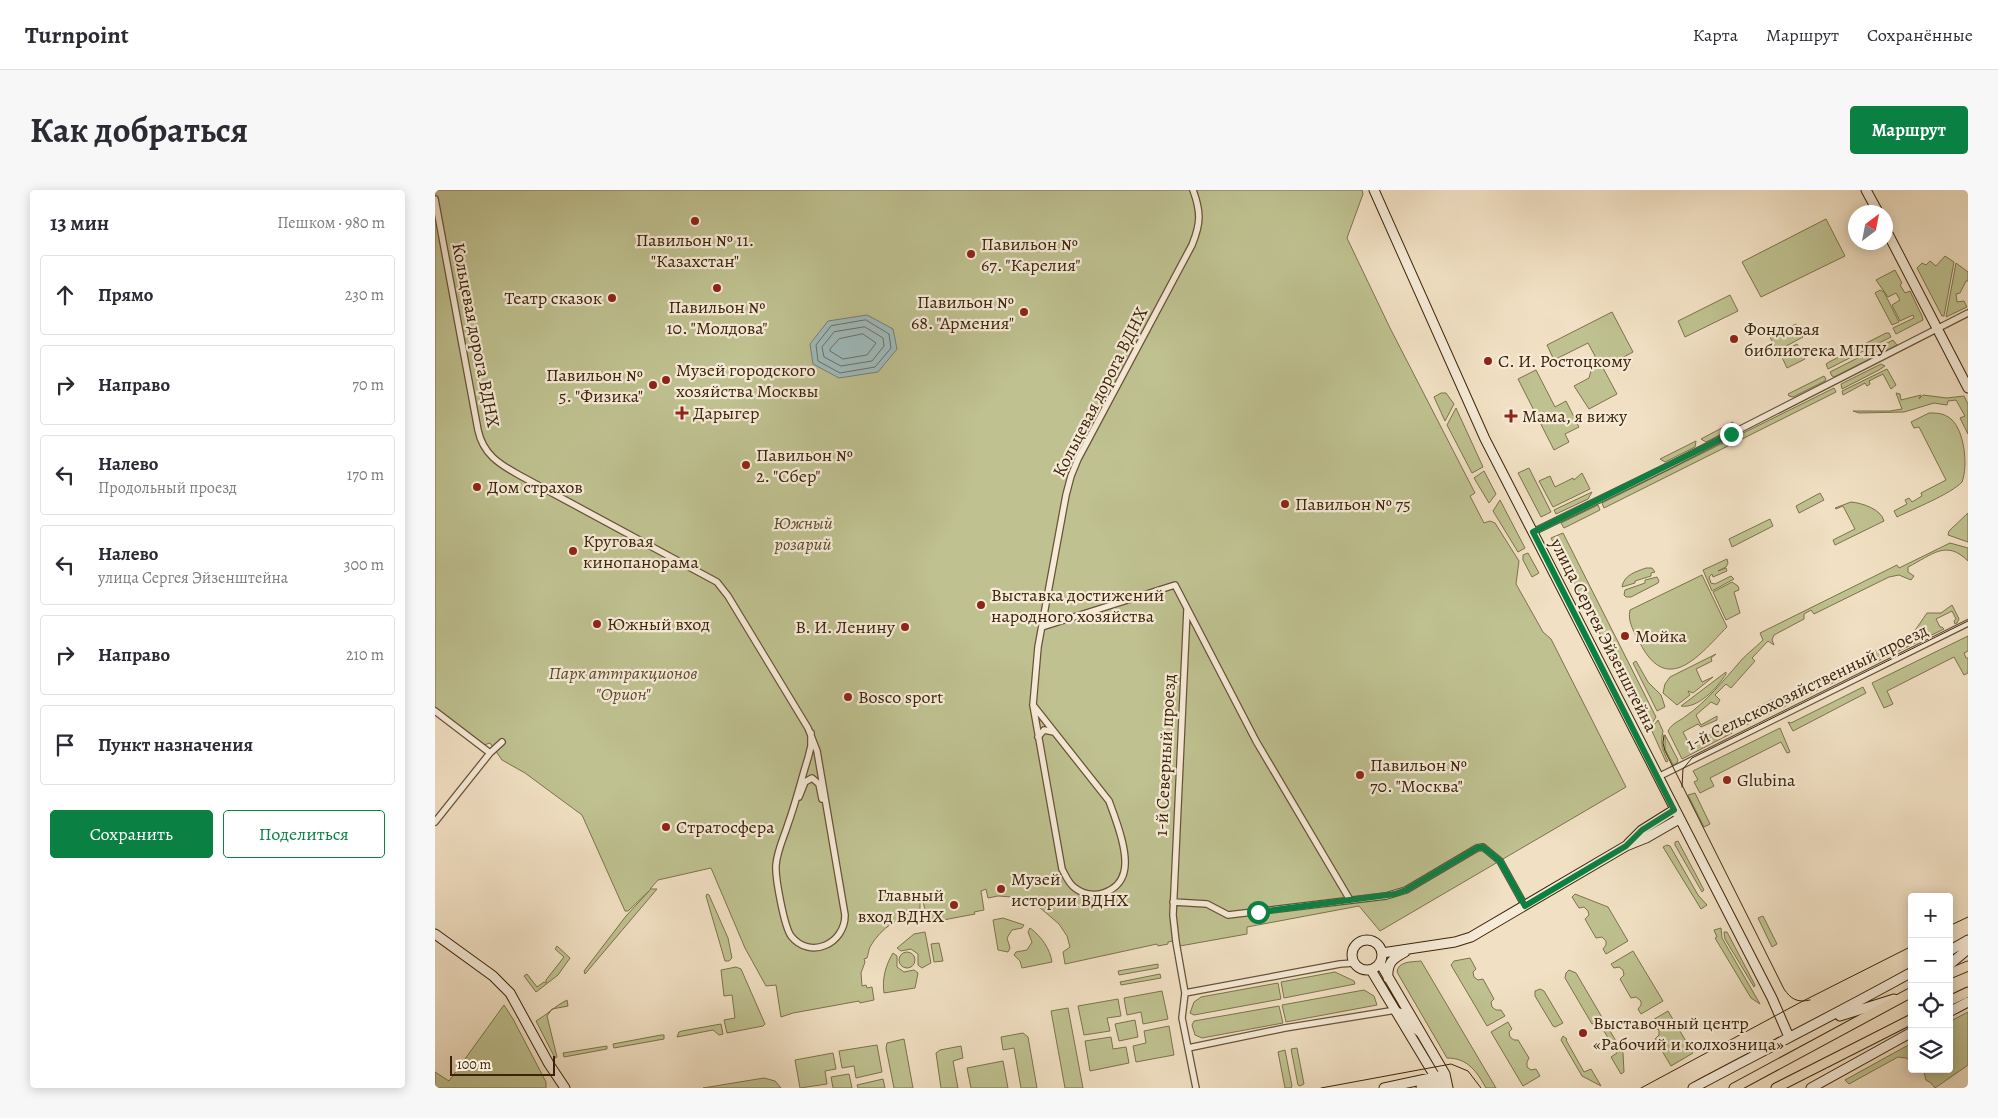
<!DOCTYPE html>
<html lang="ru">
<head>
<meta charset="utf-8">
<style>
  body { margin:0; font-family:Alegreya,serif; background:#f7f7f7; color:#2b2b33 }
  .controls { position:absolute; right:15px; bottom:15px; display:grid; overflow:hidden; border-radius:5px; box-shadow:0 2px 12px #0003 }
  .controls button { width:45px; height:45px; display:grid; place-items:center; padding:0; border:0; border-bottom:1px solid #e1e1e2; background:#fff; color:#2b2b33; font:25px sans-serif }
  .compass { position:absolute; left:1413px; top:15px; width:45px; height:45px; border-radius:50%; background:#fff; box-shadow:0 2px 12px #0003; rotate:32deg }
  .scale { position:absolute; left:15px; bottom:12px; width:105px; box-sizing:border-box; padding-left:5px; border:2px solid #3c2308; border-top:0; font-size:14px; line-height:18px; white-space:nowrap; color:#3c2308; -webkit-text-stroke:4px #f6ebd8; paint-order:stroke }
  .stop { position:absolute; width:15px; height:15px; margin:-11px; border:4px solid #0b8043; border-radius:50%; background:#fff }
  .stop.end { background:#0b8043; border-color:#fff; box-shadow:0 1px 5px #0008 }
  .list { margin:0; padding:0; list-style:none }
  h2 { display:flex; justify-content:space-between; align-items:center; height:65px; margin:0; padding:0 20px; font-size:21px }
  h2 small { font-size:16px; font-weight:400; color:#7c7c81 }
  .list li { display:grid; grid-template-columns:32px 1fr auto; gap:15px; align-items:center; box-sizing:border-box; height:80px; margin:0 10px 10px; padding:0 10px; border:1px solid #e1e1e2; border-radius:5px }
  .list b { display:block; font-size:19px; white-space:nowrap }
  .list p { margin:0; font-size:16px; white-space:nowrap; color:#7c7c81 }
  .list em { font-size:16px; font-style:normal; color:#7c7c81 }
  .actions { display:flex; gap:10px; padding:15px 20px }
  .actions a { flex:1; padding:11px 0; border:1px solid #0b8043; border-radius:5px; text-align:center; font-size:18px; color:#0b8043 }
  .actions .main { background:#0b8043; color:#fff }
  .icon { flex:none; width:28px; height:28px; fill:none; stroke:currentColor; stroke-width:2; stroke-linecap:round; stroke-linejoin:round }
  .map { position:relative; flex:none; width:1533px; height:898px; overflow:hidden; border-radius:5px }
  header { display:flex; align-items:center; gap:30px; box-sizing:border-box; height:70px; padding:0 25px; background:#fff; border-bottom:1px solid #e1e1e2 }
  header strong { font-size:24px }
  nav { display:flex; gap:28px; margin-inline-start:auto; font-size:18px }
  .intro { display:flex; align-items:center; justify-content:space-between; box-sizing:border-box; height:120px; padding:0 30px }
  h1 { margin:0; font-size:35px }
  .button { padding:12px 22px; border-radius:5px; background:#0b8043; color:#fff; font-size:18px; font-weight:700 }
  main { display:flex; gap:30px; padding:0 30px }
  aside { flex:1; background:#fff; border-radius:5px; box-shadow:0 2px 12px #0003 }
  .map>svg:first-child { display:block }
</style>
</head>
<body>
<header>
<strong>Turnpoint</strong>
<nav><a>Карта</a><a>Маршрут</a><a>Сохранённые</a></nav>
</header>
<div class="intro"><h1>Как добраться</h1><a class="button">Маршрут</a></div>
<main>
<aside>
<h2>13 мин<small>Пешком · 980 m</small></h2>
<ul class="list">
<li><svg class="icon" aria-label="ahead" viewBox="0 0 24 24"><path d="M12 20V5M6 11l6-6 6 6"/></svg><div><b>Прямо</b></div><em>230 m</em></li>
<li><svg class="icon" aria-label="right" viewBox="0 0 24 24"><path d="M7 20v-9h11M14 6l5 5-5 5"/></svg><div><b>Направо</b></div><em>70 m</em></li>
<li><svg class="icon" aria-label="left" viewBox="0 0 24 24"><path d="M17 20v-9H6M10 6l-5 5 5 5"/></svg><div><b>Налево</b><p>Продольный проезд</p></div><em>170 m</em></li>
<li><svg class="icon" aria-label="left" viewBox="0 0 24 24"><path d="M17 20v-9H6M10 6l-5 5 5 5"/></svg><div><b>Налево</b><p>улица Сергея Эйзенштейна</p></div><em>300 m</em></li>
<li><svg class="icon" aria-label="right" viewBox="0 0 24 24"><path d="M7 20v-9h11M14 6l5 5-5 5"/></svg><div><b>Направо</b></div><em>210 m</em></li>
<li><svg class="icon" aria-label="arrive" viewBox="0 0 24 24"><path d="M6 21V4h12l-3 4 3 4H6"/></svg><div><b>Пункт назначения</b></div></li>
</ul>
<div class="actions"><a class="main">Сохранить</a><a>Поделиться</a></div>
</aside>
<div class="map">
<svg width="1533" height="898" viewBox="0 0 1533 898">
  <rect width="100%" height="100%" fill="#f1e0c3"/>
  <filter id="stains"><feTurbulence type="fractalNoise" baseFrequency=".004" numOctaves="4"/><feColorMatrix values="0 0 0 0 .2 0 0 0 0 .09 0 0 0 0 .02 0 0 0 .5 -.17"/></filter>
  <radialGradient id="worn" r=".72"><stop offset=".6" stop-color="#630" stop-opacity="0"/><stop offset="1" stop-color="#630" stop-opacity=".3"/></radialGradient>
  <path fill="#bfc190" stroke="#7e724c" d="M0,0H927L928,4L912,48L955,138L1040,303L1035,306L1049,333L1055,331L1060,333L1084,371L1081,394L1108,442L1116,449L1191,597L945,741L924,716L812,737V744L745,756L744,750L733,752V754L723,756L722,754L630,774L628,762L635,757L632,746L624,734L603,716L577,707L563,706L553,708L551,699L546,701L549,720L539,722L540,724L503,731L502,728L492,730L488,711L485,712V720C466,726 446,737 435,757C434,759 433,765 432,768L429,769L430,772L426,783L427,796L431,795L432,798L437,797L439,810L425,813L424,811L358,823L346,827L341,795L331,796L310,758L276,678L223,690L215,699H222L150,784L149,781L191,726L215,700L193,721H190L147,625L90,583L67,570L55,553L49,555L0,517Z
    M1391,29L1410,66L1326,107L1307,72Z
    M1510,66L1519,72L1509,126H1507L1482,78L1487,73L1491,75L1495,71L1501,76Z
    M1521,73L1533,82V91H1531L1525,103L1521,104L1522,112L1529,111L1532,117L1511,127Z
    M1460,80L1467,93L1465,95L1470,103L1475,101L1487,126L1488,130L1461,144L1458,138L1479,128L1478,125L1465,131L1457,115L1465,110L1461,103L1453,107L1441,90Z
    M1445,100L1449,102L1464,132L1457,135L1440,103Z
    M1295,105L1303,121L1250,147L1243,131Z
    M1177,122L1198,162L1168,178L1182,204L1154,219L1139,196L1154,188L1160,166L1153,153L1119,170L1112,155Z
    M1361,134L1368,147L1342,161L1335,147Z
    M1451,143H1454L1456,147L1393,179L1391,174L1394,172Z
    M1458,150L1462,155L1399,187L1397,186L1395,182Z
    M1362,154L1370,169L1352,178L1345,163Z
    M1446,174L1450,176L1444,180L1407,199L1406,194Z
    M1452,179L1461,195L1456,199L1448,184L1434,191L1435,194L1432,196L1430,193L1408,205L1407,201Z
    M1101,180L1120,217L1131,211L1144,237L1130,244L1134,252L1119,260L1083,189Z
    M1389,186L1391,189L1390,191L1358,207L1354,206L1353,204Z
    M1399,198L1401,202L1169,318L1167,313Z
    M1006,203H1011L1019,214L1010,231L999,207Z
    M1461,203L1465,204L1466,210L1486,205L1484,209L1488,205L1512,208L1529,206L1533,214V244L1525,228L1530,226L1521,210L1513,211L1512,215L1499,213L1469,222L1424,223L1418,221H1455L1467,219Z
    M1021,218L1048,277L1037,283L1012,235Z
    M1494,223C1502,223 1509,223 1516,229C1530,241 1533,277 1527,292C1516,304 1478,319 1462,327L1459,321L1472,314L1470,310L1474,308L1477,312L1487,306L1486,303L1511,290L1484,237L1479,238L1476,232Z
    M1298,232L1296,239L1271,252L1266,249Z
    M1261,251L1260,257L1230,272L1225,269Z
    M1094,278L1116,322L1106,327L1083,283Z
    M1049,281L1061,304L1054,313L1039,288Z
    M1147,283L1155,299L1118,317L1104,291L1115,286L1120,297L1138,288L1139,290Z
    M1157,302L1153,309L1121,324L1119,320Z
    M1385,303L1389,310L1364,323L1361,316Z
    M1065,310L1090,358L1083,362L1058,321Z
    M1416,312C1427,313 1446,319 1449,331L1400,355L1398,350L1420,339L1408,316L1401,319L1400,318Z
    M1163,315L1165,320L1129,338L1126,333Z
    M1533,323V352L1513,345L1514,341Z
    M1335,329L1338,336L1297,357L1294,349Z
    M1128,343L1221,527L1215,536L1211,529L1209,530L1116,348Z
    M1515,353L1533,358V371C1511,349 1497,365 1473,377V382L1479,386L1476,390L1464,385L1454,387L1379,424L1376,420L1369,424V429L1339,445L1337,450L1339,455L1333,451L1317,468L1320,471L1296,498L1291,494L1280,505L1285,510L1282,515L1276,512L1261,525L1266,535L1282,526V530L1266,537L1263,534L1248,542L1252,550L1258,552C1270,548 1284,536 1297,543L1247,569L1233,541C1237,533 1245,531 1251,526C1271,512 1289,490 1303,474C1309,466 1320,458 1328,450L1325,443L1462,375L1464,378Z
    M1093,363L1104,383L1097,387L1088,370V365Z
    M1292,369L1293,373L1291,377L1283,381L1291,378L1292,381L1278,387L1277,384L1274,387L1276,393L1280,394L1296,386L1299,389L1277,401L1268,380Z
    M1211,378H1217L1220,382L1216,383V386L1200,391V393L1187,397C1189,385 1200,382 1211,378Z
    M1267,385L1292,437C1266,463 1233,508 1205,453C1200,443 1192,432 1195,420Z
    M1222,387L1224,391L1223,393L1196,407H1191L1189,405L1190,400L1210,393V390Z
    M1297,392L1303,396L1304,400L1299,402L1305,423L1291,430L1278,402Z
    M1517,415L1524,429L1522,433L1520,434L1519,431L1521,429L1517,421L1501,429L1505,437H1507L1509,439L1311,535L1314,527L1319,526L1321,518L1336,510L1348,507L1475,444L1481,439L1492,423H1506Z
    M1533,446V461L1529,463L1531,468H1533V483L1529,485L1519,467L1452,501L1458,514L1449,518L1437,493Z
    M1281,464L1276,468L1277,471L1261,479L1267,492L1278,487L1258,503L1253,501L1255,505L1242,515L1228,503L1230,494L1235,487Z
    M1201,471L1213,492L1226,505L1230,517L1222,521L1198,473Z
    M1291,482V484C1283,497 1263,519 1246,516Z
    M1428,497L1431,503L1358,541L1353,532L1356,533Z
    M1223,530L1228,541C1225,553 1228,561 1233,571L1231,572L1216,539Z
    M1345,538L1355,562L1352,563L1346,552L1275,588L1279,596L1265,603L1259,592L1263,590L1258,581Z
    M1230,545L1243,570L1242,573L1238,575L1230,559Z
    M1260,603L1275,634L1269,637L1253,605Z
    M1243,651L1269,700L1267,702L1240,655V652Z
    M1232,655L1235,656L1263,705L1272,715L1266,719L1228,657Z
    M272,704L274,705L293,748L297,768L294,771H290L271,706Z
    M1140,704L1173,717L1193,751L1171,764L1168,759L1171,755V751L1167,747L1161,748L1150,729L1154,725L1153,721L1149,717L1144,718L1137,707Z
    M1328,726L1342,754L1337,757L1323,728Z
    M568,728L589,735L587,738L577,740L572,748L575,758L573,762L563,760L558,730Z
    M595,738C607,747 615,759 617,772L587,778L585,771L579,765L581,762L592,760L597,752L593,742Z
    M1286,738L1287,748L1325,814L1316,808L1280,748L1282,747L1279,740Z
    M490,742L496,773L487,778L483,775V764L476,759L466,761L462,758L479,744Z
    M1289,742H1292L1320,795L1319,797L1290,749Z
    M504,753L508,771L499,772L496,754Z
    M122,756L135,768L123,785L101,802L89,786L92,784L102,797L109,792L111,793V790L129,767L120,759Z
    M1198,761L1228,811L1206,824L1203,819L1206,815V811L1201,807L1196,808L1185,789L1189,785L1188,780L1184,777L1179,778L1176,774Z
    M464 770a8 8 0 1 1 16 0a8 8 0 1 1-16 0Z
    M458,763L462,766V777L469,782L479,780L483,783L480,798L449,803C447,790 450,776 458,763Z
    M1035,768L1041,779L1038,782L1039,787L1043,790L1048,789L1059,809L1056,812L1057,817L1061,820H1066L1070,826L1052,836L1016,775L1019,771Z
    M986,771L1061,898H1051C1042,882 1033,868 1012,868L962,782C963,771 977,772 986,771Z
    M723,774V778L684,785L683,781Z
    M301,777L306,779L330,834L328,836L292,843L289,830L300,828L297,805L289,806L286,780Z
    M1134,780L1141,783L1188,863L1189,882L1186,884L1176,867L1182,863L1163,831L1157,834L1130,788L1131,783Z
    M900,782L919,791L920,794L849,808L846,792Z
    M725,784L726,788L686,795L685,792Z
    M843,793L846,809L759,825L755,823L759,812L766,807Z
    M1105,799L1109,801L1128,833L1120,837L1118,836L1100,806V801Z
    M929,800L939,806L942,815L851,832L847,815Z
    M727,801L733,829L708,834L706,822L692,825L689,808Z
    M683,809L686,826L672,828L675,841L649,845L643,816Z
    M132,810L133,816L117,819L112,826L122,867L120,868L101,831C113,824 120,816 132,810Z
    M69,815L78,829L111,892V898H0V882L14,891Z
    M844,816L848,833L767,848L760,845L757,835L759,831Z
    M633,818L648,898H630L616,821Z
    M1233,821L1258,863L1236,876L1220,849L1224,845V840L1219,837L1214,838L1211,834Z
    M1533,822V875L1500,898L1496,893L1491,890L1489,882L1491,879H1514V832Z
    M700,830L703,847L684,851L680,834Z
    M1073,832L1077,839L1074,842L1075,847L1079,850H1083L1094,868L1092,872V877L1096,880L1101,879L1105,886L1088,896L1056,842Z
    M286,834L288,844L284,845L278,840L242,847L244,842L247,841Z
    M734,836L739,865L701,872L698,856L711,853L709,841Z
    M588,843L593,847L602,898H586L579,858L568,860L566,847Z
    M226,845H229V849L179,858L178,854Z
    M1128,846L1132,849L1131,850L1149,882L1156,879L1166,896L1147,886L1126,850Z
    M676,847L678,859L691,857L694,873L655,881L650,851Z
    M469,849L478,898H459L451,858L452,853Z
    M1477,853V872L1471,868L1463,867L1414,894L1410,890Z
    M442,855L447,882L421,888L419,876L407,878L404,861Z
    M172,856V859L129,867L128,863Z
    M526,856L528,868L518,871L523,898H506L501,863L505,860Z
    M862,858L869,894L865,896L863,895L856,859Z
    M850,860L857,896L856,898H850L843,862Z
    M398,863L401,879L390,881L392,894L365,898L360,870Z
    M568,871L573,898H536L532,878Z
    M414,884L417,898H398L396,887Z
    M329,888L340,891L346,898H268Z
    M448,889L450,898H423L422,895Z"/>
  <path fill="#9ebbbd" stroke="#777e75" d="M432,125L458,139L462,159L443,182L404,188L378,174L375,154L393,131Z"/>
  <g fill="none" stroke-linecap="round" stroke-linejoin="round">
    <path stroke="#6d6f62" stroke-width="1" d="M431,130L454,144L456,158L440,177L405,183L383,171L381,155L396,136Z
      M430,137L448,148L449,156L437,171L406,176L389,167L387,157L399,142Z
      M428,144L441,153L432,165L408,169L395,161V159L404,149Z"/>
    <g stroke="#695237" stroke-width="8">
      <path id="street" d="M0,9L43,240C48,264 64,274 84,285L282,392L293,406L373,538L382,561L410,725C410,754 375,770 356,746C349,736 340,687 341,675C342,661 349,647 353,634C361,612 366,590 373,568L376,556V543
        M1098,342L1233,276L1533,123
        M752,420L738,725L741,752L750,803L747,828L761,898
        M607,437L740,395L821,551L915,710
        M598,515L674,611C681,630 694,663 689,682C684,703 657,711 640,698C633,693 631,686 627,679L598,515L603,457L631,305L636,286L643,269L757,55C766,33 766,22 758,0
        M0,521L55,563
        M603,547L609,540L619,542
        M1223,587L1533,433
        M364,607L370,592L377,588L384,594L387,609
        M0,632L55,563L67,552
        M738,712L772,714L793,725L951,706L971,700L1042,658L1048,657L1065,671L1090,716
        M750,803L905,774L919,773
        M753,858L850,838L961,820L967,822L976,837L986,845"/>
    </g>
    <g stroke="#3c2308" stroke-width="11">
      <path id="secondary" d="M939,0L1050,249L1337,808L1354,847
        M1431,0L1443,22
        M1450,38L1533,198
        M1193,654L1207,640L1239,620
        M0,744L58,786L75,803L114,874L130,898
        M917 765a15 15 0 1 1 30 0a15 15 0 1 1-30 0Z
        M1514,761L1533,750
        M947,763L1020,752L1036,747L1191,656L1211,648L1244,629
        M945,773L1010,884L1013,898
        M1514,775L1533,759
        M936,780L1007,898
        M953,788C952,773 957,769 970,762
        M1514,822L1533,812
        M1405,826L1459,809
        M949,898L1005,886
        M986,898L1008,893
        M1258,898C1331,859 1405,822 1477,782
        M1376,898L1477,842"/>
    </g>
    <g stroke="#3c2308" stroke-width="11">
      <path id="primary" d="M1514,784L1533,776
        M1514,811L1533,802
        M1299,898L1477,802
        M1341,898L1477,829"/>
    </g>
    <use href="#street" stroke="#f6ebd8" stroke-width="5.5"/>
    <use href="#secondary" stroke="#f6ebd8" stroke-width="9"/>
    <use href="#primary" stroke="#f1e0c3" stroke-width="9"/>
    <path stroke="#3c2308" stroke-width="1" d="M1229,545L1228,553L1230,561L1349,799C1356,809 1362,813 1375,810
      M1247,597L1248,579L1257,568L1533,431
      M1514,736L1533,727
      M886,898L1016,874L1033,881L1046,898
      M1206,898L1366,812L1477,756"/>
  </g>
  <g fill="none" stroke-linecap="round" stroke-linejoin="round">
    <path stroke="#0b8043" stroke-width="6" d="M823,722L960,704L971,700L1042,658L1048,657L1065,671L1090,716L1191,656L1207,640L1239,620L1098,342L1296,244"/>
  </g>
  <g fill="#8f2418" stroke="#f6ebd8" stroke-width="2">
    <circle cx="260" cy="31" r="5"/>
    <circle cx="536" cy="64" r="5"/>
    <circle cx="282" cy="98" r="5"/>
    <circle cx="177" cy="108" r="5"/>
    <circle cx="589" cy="122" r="5"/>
    <circle cx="1299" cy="149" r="5"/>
    <circle cx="1053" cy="171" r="5"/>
    <circle cx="231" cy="190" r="5"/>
    <circle cx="218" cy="195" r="5"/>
    <path d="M244.5 215.5h5v5h5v5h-5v5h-5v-5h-5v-5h5z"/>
    <path d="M1073.5 218.5h5v5h5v5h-5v5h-5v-5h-5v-5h5z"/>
    <circle cx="311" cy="275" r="5"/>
    <circle cx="42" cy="297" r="5"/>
    <circle cx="850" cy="314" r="5"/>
    <circle cx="138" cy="361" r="5"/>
    <circle cx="546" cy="415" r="5"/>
    <circle cx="162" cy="434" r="5"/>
    <circle cx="470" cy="437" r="5"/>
    <circle cx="1190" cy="446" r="5"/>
    <circle cx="413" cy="507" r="5"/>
    <circle cx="925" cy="585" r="5"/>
    <circle cx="1292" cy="590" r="5"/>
    <circle cx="231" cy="637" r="5"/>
    <circle cx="566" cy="699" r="5"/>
    <circle cx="519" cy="715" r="5"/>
    <circle cx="1148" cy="843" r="5"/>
  </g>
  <g text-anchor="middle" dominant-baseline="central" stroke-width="4.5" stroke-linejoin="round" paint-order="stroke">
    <g font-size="18" fill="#3c2308" stroke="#f6ebd8" text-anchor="start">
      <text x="260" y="50" text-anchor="middle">Павильон № 11.<tspan x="260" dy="21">"Казахстан"</tspan></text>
      <text x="546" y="54">Павильон №<tspan x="546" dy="21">67. "Карелия"</tspan></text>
      <text x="167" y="108" text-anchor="end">Театр сказок</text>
      <text x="579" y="112" text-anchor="end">Павильон №<tspan x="579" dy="21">68. "Армения"</tspan></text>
      <text x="282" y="117" text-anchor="middle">Павильон №<tspan x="282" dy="21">10. "Молдова"</tspan></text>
      <text x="1309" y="139">Фондовая<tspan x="1309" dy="21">библиотека МГПУ</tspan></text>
      <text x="1063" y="171">С. И. Ростоцкому</text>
      <text x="241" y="180">Музей городского<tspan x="241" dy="21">хозяйства Москвы</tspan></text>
      <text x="208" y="185" text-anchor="end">Павильон №<tspan x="208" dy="21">5. "Физика"</tspan></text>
      <text x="258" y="223">Дарыгер</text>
      <text x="1087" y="226">Мама, я вижу</text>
      <text x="321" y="265">Павильон №<tspan x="321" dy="21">2. "Сбер"</tspan></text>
      <text x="52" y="297">Дом страхов</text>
      <text x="860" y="314">Павильон № 75</text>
      <text x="148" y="351">Круговая<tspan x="148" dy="21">кинопанорама</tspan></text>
      <text x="556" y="405">Выставка достижений<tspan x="556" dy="21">народного хозяйства</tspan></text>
      <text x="172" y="434">Южный вход</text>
      <text x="460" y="437" text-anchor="end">В. И. Ленину</text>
      <text x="1200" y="446">Мойка</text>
      <text x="423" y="507">Bosco sport</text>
      <text x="935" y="575">Павильон №<tspan x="935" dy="21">70. "Москва"</tspan></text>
      <text x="1302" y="590">Glubina</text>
      <text x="241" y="637">Стратосфера</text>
      <text x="576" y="689">Музей<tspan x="576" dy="21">истории ВДНХ</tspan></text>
      <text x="509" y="705" text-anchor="end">Главный<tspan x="509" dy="21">вход ВДНХ</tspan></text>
      <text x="1158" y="833">Выставочный центр<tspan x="1158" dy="21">«Рабочий и колхозница»</tspan></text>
    </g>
    <g font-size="18" fill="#3c2308" stroke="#f6ebd8">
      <text transform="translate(41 145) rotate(79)">Кольцевая дорога ВДНХ</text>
      <text transform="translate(665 202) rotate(-63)">Кольцевая дорога ВДНХ</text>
      <text transform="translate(1169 445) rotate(63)">улица Сергея Эйзенштейна</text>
      <text transform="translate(1372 497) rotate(-26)">1-й Сельскохозяйственный проезд</text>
      <text transform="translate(730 565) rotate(-87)">1-й Северный проезд</text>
    </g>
    <g font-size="18" font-style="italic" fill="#5d4a2a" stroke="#f6ebd8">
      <text x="368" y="333">Южный<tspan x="368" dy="21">розарий</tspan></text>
      <text x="188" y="483">Парк аттракционов<tspan x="188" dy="21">"Орион"</tspan></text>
    </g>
  </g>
  <rect width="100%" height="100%" filter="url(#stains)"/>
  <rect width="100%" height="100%" fill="url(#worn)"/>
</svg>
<div class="controls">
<button>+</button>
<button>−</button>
<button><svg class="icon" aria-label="locate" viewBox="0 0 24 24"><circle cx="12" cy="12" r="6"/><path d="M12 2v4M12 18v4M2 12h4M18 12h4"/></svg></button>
<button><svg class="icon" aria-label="layers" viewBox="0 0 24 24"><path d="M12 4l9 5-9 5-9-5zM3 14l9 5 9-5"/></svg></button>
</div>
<svg class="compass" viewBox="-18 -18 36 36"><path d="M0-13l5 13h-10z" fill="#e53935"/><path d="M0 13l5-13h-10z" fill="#7c7c81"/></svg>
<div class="scale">100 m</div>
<div class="stop" style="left:823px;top:722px"></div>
<div class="stop end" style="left:1296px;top:244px"></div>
</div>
</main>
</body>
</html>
